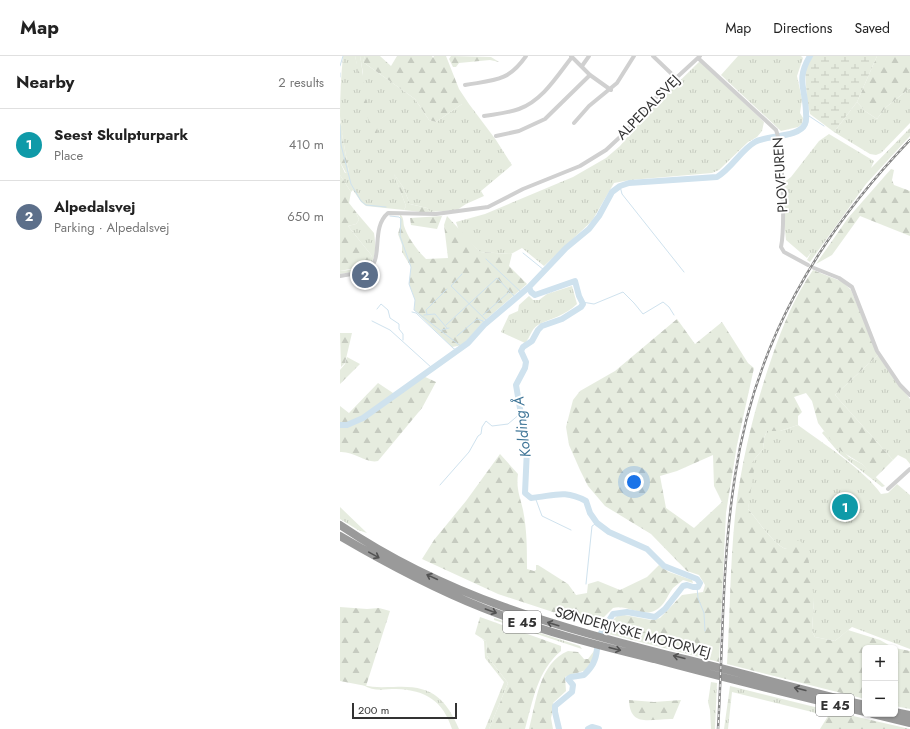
<!DOCTYPE html>
<html lang="en">
<head>
<meta charset="utf-8">
<style>
  body { margin:0; font-family:Jost,sans-serif; background:#f2f2f2; color:#222 }
  .controls { position:absolute; right:12px; bottom:12px; display:grid; overflow:hidden; border-radius:6px; box-shadow:0 1px 3px #0004 }
  .controls button { width:36px; height:36px; display:grid; place-items:center; padding:0; border:0; border-bottom:1px solid #e0e0e0; background:#fff; color:#222; font:20px sans-serif }
  .scale { position:absolute; left:12px; bottom:10px; width:105px; box-sizing:border-box; padding-left:4px; border:2px solid #333; border-top:0; font-size:11px; line-height:14px; white-space:nowrap; color:#333; -webkit-text-stroke:3px #fff; paint-order:stroke }
  .you { position:absolute; left:294px; top:426px; width:14px; height:14px; margin:-10px; border:3px solid #fff; border-radius:50%; background:#1a73e8; box-shadow:0 0 0 6px #1a73e833 }
  .badge { display:grid; place-items:center; width:26px; height:26px; border-radius:50%; background:#0b8043; color:#fff; font-size:13px; font-weight:700 }
  .pin { position:absolute; translate:-50% -50%; border:2px solid #fff; box-shadow:0 1px 4px #0006 }
  .list { margin:0; padding:0; list-style:none }
  h2 { display:flex; justify-content:space-between; align-items:center; height:52px; margin:0; padding:0 16px; font-size:17px }
  h2 small { font-size:13px; font-weight:400; color:#767676 }
  .list li { display:grid; grid-template-columns:26px 1fr auto; gap:12px; align-items:center; box-sizing:border-box; height:72px; padding:0 16px; border-top:1px solid #e0e0e0 }
  .list b { display:block; font-size:15px; white-space:nowrap }
  .list p { margin:0; font-size:13px; white-space:nowrap; color:#767676 }
  .list em { font-size:13px; font-style:normal; color:#767676 }
  .map { position:relative; flex:none; width:570px; height:673px; overflow:hidden }
  header { display:flex; align-items:center; gap:24px; box-sizing:border-box; height:56px; padding:0 20px; background:#fff; border-bottom:1px solid #e0e0e0 }
  header strong { font-size:19px }
  nav { display:flex; gap:22px; margin-inline-start:auto; font-size:14px }
  main { display:flex }
  aside { flex:1; background:#fff }
  .map>svg:first-child { display:block }
</style>
</head>
<body>
<header>
<strong>Map</strong>
<nav><a>Map</a><a>Directions</a><a>Saved</a></nav>
</header>
<main>
<aside>
<h2>Nearby<small>2 results</small></h2>
<ul class="list">
<li><span class="badge" style="background:#0f9aa8">1</span><div><b>Seest Skulpturpark</b><p>Place</p></div><em>410 m</em></li>
<li><span class="badge" style="background:#5c6f8a">2</span><div><b>Alpedalsvej</b><p>Parking · Alpedalsvej</p></div><em>650 m</em></li>
</ul>
</aside>
<div class="map">
<svg width="570" height="673" viewBox="0 0 570 673">
  <defs>
    <pattern id="grass-tufts" width="24" height="20" patternUnits="userSpaceOnUse"><rect width="24" height="20" fill="#e6ecdf"/><path d="M3 7l-1-3M5 7V3M7 7l1-3M15 17l-1-3M17 17v-4M19 17l1-3" fill="none" stroke="#c6cbc0"/></pattern>
    <pattern id="forest-firs" width="22" height="20" patternUnits="userSpaceOnUse"><rect width="22" height="20" fill="#e6ecdf"/><path d="M5 1l3.5 6h-7zM16 11l3.5 6h-7z" fill="#c6cbc0"/></pattern>
    <pattern id="wetland-marsh" width="20" height="14" patternUnits="userSpaceOnUse"><rect width="20" height="14" fill="#e6ecdf"/><path d="M1 5h8M5 5V1M11 12h8M15 12V8" fill="none" stroke="#c6cbc0"/></pattern>
  </defs>
  <rect width="100%" height="100%" fill="#fff"/>
  <path fill="url(#grass-tufts)" d="M3,0H15L31,66L21,25L23,17L20,0H25L23,6L75,43L89,64L96,66L122,48H129L156,84L172,109L141,135L144,140L126,148L117,154L90,156L87,152L70,148L63,131L54,118L66,150L64,154L26,150L21,146L13,134L11,136L0,119V106L5,117L9,116L2,78C3,71 0,67 0,60C0,40 1,20 3,0Z
    M398,0H461L463,2L457,20L462,43L460,57L463,62L462,68L458,71L441,75L381,19Z
    M360,5L424,66L422,75L417,81L408,86L379,114L372,117L290,124L274,127L252,165L204,210L182,192L171,198L140,196L119,175L116,166L145,158L233,121L266,102L280,90L310,54Z
    M570,32V67L541,97L536,99L530,98L494,76L517,46L525,55L537,63L545,52Z
    M570,72V80L526,128L470,206L467,204L472,195L467,202L446,184C445,171 439,137 444,127C446,124 449,123 451,121L479,85L489,78L534,105L531,112Z
    M16,156L34,177C39,209 29,214 0,218V215L17,213L32,200L8,170L16,168L19,164Z
    M232,230L237,248C225,260 211,262 198,269C191,273 190,282 185,287L161,276L169,259L178,255L179,249L189,240L193,244H199L207,238Z
    M538,299L570,343V408L566,403L558,399L553,404L495,339Z
    M458,369C480,385 527,416 541,438L548,437L557,428L570,439V593L512,571L495,585L475,581L472,575L474,544L447,493C436,492 416,462 408,453L412,406L423,393L424,382L427,375H440Z
    M484,375L509,401L522,408L545,430L542,431L500,398L482,377Z
    M0,451L27,477L18,474L0,463Z
    M154,562L240,590L242,593L154,564Z
    M142,583L146,585L147,600L168,627L149,673H145L164,626L145,602L144,585Z
    M371,626L377,627L375,673H371L370,654L368,646Z
    M23,629C34,632 43,631 54,631C91,629 105,641 119,673H112C103,645 86,634 56,633C44,633 34,636 23,629Z
    M390,630L487,654L488,660L392,636L388,673H384Z"/>
  <path fill="url(#forest-firs)" fill-rule="evenodd" d="M15,0H20C24,19 23,38 30,56C33,64 40,73 37,80C21,56 21,27 15,0Z
    M25,0H40L51,10L57,0H92L93,2L94,0H106L119,33L129,48H122L96,66L89,64L75,43L23,6Z
    M111,0L151,1L159,6L150,4L119,7L116,11H113L109,3Z
    M537,0H570V32L545,52L537,63L525,55L517,46Z
    M0,66L3,72L2,78L9,116L6,117L0,106Z
    M551,113L554,114L552,124L554,129L570,135V180L520,160L492,199L476,208L508,162Z
    M53,116L63,131L70,148L87,152L90,156L88,157L64,154L66,150Z
    M0,119L11,136L9,147L16,156L19,164L16,168L8,170L32,200L25,210L0,215Z
    M60,158C64,162 63,165 64,170C68,182 77,194 86,203L108,202L104,169L107,160L140,196L172,198L169,210L187,228L143,266L123,289L112,291L74,254L75,244L69,228L71,211L62,196V189L58,178L60,171Z
    M102,160L97,173L71,169L70,162Z
    M473,214L503,226L511,234L538,299L495,339L553,404L535,422L522,408L501,395L490,383L478,367L472,345L466,337L454,341L462,356L458,360V369L440,375H427L424,382L423,393L412,406L414,414L408,453C416,462 436,492 447,493L459,484L467,492L474,544L472,575L475,581L495,585L508,574L540,584L554,592H525V643L387,608C390,559 390,509 395,460C401,406 414,353 432,301C442,271 455,240 473,214Z
    M337,263L355,288L382,266L408,307L414,312L397,389L386,457L379,606L265,577L270,567L279,558L311,564L320,562L342,539L363,536L365,529L359,519L347,515L311,478L265,450L248,430L240,414L229,389L226,371L233,344L240,335L275,315ZM373,399L374,430L382,446L354,472L326,452L320,420L337,415Z
    M0,277H12L5,307L1,311Z
    M7,301L20,308L0,328V314L5,308Z
    M81,319L96,326L82,352L38,405C27,408 14,395 0,396V350L9,357L38,327L56,339Z
    M160,398L178,418C176,433 180,440 183,454C187,474 187,493 187,513L194,515L196,514V509H198L228,528L236,539L247,537L248,528L258,525L280,534L307,521L319,509L329,516L352,524L353,527L343,524C340,527 336,529 333,532C327,540 325,549 316,554C302,562 287,548 273,552L262,563L259,572L253,565L225,560L158,538L82,503L94,484L126,445Z
    M0,551L27,553L39,552L50,555L26,630L0,625Z
    M140,561L221,590V595C197,615 193,645 185,673H149L168,627L147,600L146,585L135,578Z
    M555,592L570,595V653L555,650Z
    M228,595L238,596L244,603H248L254,595L253,603L246,614L225,621L226,635L213,647L214,649L211,662L213,673H189C196,647 199,607 228,595Z
    M289,644L314,646L341,644L333,663C312,662 290,673 289,644Z
    M487,654L570,673H480L488,660Z"/>
  <path fill="url(#wetland-marsh)" d="M473,0H537L517,46L494,76L470,58L467,45L465,13Z"/>
  <g fill="none" stroke-linecap="round" stroke-linejoin="round">
    <path stroke="#cfe2ee" stroke-width="1" d="M0,10L3,0
      M0,17V21
      M466,58L484,70
      M0,69L1,89L11,128L21,145L26,149L46,151
      M280,130L282,138L344,216
      M50,160L59,161L61,163L60,180L71,211L69,228L75,244L74,254L122,291
      M183,197L204,214
      M146,203L182,237
      M122,218L111,230L148,266
      M242,246L254,248L283,236L294,247L303,258L323,246L329,251L334,259
      M37,253L41,248L48,254L50,262L59,268V273L63,278V284
      M72,256L76,257L113,292L116,294
      M87,258L86,254L107,233
      M84,259L95,258L107,272
      M143,259L169,236
      M32,265L50,274L92,312
      M106,269L157,222L176,242
      M102,274L109,272
      M117,280L137,263L143,265L144,269
      M100,429L129,396L138,380L141,378L142,371L146,365L152,370L168,368L181,357
      M195,441L202,460L231,474
      M246,528L252,470L257,467
      M357,531L358,542L364,557L365,575"/>
    <path stroke="#cfe2ee" stroke-width="6" d="M189,231L191,236L195,239L235,225L239,240L243,248L241,251L222,263L202,270L198,274L192,285L183,291L181,295L186,306L185,312L176,329L187,393L185,437L191,442C214,440 224,433 246,445L250,457L257,467L269,476L307,493L324,510L357,523L360,527L358,531H353L347,529L343,530L325,553L315,561L287,556L273,558L261,577
      M0,369H7L23,362L128,287L144,269L189,231L226,192L249,173L259,160L272,136L280,130L289,127L377,121C392,112 401,94 415,86C426,79 459,82 465,68C467,64 466,60 466,56C465,31 456,23 470,0
      M219,673L215,656V650L232,636L233,629L228,623L231,621L244,619C252,611 256,605 257,593
      M248,673L252,671L259,673"/>
    <path stroke="#d0d0d0" stroke-width="4" d="M231,0L250,19L271,34
      M313,0L336,22
      M358,2L436,74C443,91 445,172 441,191L444,196L468,209
      M242,10L249,0
      M125,29C154,24 168,26 186,0
      M144,60C156,58 168,57 179,53C203,44 217,20 232,1
      M234,67L249,50L277,27L294,0
      M156,80L179,75L205,63L250,19
      M474,212L499,222L512,231L537,295L560,329L570,339
      M0,220C8,218 17,218 25,215C46,207 29,173 48,157L96,158L148,151L183,133L240,110L266,94L280,81L322,35L360,0
      M548,433L570,413"/>
    <path stroke="#9a9a9a" stroke-width="8" d="M0,469C106,541 218,571 340,602C402,617 463,634 525,649
      M0,480C46,507 93,532 143,552C198,574 256,589 314,603C384,622 454,639 525,656
      M555,656L570,659
      M533,658L570,667"/>
    <g stroke="#888" stroke-width="2.5">
      <path id="rail" d="M378,673C383,589 382,503 395,420C415,286 478,180 570,84"/>
    </g>
    <use href="#rail" stroke="#fff" stroke-width="1" stroke-dasharray="3" stroke-linecap="butt"/>
  </g>
  <defs><path id="oneway-shaft" d="M-6 0H5M1.5-3L5.5 0L1.5 3" fill="none" stroke-width="1.6" stroke-linecap="round" stroke-linejoin="round"/></defs>
  <g stroke="#525252">
    <use href="#oneway-shaft" transform="translate(34 499) rotate(29)"/>
    <use href="#oneway-shaft" transform="translate(92 521) rotate(-155)"/>
    <use href="#oneway-shaft" transform="translate(151 555) rotate(20)"/>
    <use href="#oneway-shaft" transform="translate(213 568) rotate(-163)"/>
    <use href="#oneway-shaft" transform="translate(275 593) rotate(14)"/>
    <use href="#oneway-shaft" transform="translate(339 601) rotate(-166)"/>
    <use href="#oneway-shaft" transform="translate(460 633) rotate(-166)"/>
  </g>
  <g text-anchor="middle" dominant-baseline="central" stroke-width="4" stroke-linejoin="round" paint-order="stroke">
    <g fill="#fff" stroke="#707070" stroke-width="1">
      <rect x="163" y="555" width="38" height="22" rx="3"/>
      <rect x="476" y="638" width="38" height="22" rx="3"/>
    </g>
    <g font-size="13" font-weight="bold" fill="#333">
      <text x="182" y="566">E 45</text>
      <text x="495" y="649">E 45</text>
    </g>
    <g font-size="14" fill="#333" stroke="#fff">
      <text transform="translate(308 51) rotate(-46)">ALPEDALSVEJ</text>
      <text transform="translate(440 119) rotate(-94)">PLOVFUREN</text>
      <text transform="translate(293 576) rotate(15)">SØNDERJYSKE MOTORVEJ</text>
    </g>
    <g font-size="15" font-style="italic" fill="#3f7597" stroke="#fff">
      <text transform="translate(182 371) rotate(-97)">Kolding Å</text>
    </g>
  </g>
</svg>
<div class="controls">
<button>+</button>
<button>−</button>
</div>
<div class="scale">200 m</div>
<div class="you"></div>
<div class="pin badge" style="left:505px;top:451px;background:#0f9aa8">1</div>
<div class="pin badge" style="left:25px;top:219px;background:#5c6f8a">2</div>
</div>
</main>
</body>
</html>
